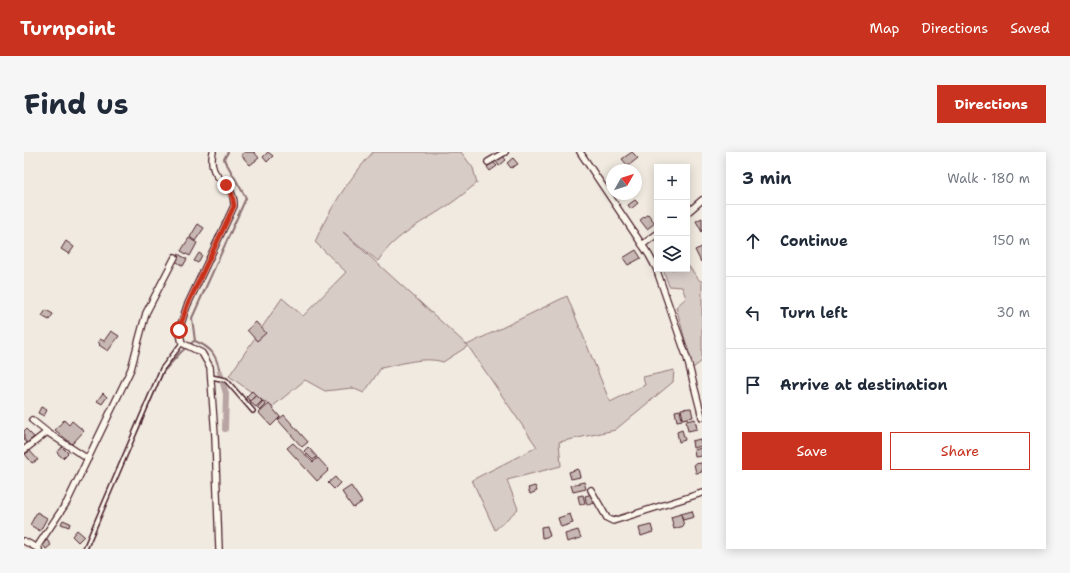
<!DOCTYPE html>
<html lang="en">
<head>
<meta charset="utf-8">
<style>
  body { margin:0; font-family:"Shantell Sans",sans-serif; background:#f6f6f7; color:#1f2937 }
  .controls { position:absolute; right:12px; top:12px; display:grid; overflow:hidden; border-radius:0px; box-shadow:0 2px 10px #0003 }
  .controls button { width:36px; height:36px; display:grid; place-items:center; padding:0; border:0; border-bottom:1px solid #e0e1e3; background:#fff; color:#1f2937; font:20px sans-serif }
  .compass { position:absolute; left:582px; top:12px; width:36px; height:36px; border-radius:50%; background:#fff; box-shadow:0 2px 10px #0003; rotate:51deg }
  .stop { position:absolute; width:12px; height:12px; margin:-9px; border:3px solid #c8321e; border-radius:50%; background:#fff }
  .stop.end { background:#c8321e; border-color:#fff; box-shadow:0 1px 4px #0008 }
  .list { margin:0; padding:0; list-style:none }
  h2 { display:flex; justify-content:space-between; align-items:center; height:52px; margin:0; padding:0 16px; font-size:17px }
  h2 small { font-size:13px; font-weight:400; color:#747a83 }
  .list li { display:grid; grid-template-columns:26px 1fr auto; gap:12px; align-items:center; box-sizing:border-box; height:72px; padding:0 16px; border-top:1px solid #e0e1e3 }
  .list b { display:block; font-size:15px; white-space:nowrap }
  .list em { font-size:13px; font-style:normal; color:#747a83 }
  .actions { display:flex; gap:8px; padding:12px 16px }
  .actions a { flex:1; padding:9px 0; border:1px solid #c8321e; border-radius:0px; text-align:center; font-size:14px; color:#c8321e }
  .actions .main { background:#c8321e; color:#fff }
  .icon { flex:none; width:22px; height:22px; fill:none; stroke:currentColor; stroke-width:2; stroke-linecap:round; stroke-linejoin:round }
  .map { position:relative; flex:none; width:678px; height:397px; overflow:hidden; border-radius:0px }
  header { display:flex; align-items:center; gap:24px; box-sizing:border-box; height:56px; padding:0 20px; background:#c8321e; color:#fff }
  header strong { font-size:19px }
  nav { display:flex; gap:22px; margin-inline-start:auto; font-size:14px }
  .intro { display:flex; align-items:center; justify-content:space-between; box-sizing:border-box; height:96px; padding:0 24px }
  h1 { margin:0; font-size:28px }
  .button { padding:10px 18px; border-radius:0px; background:#c8321e; color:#fff; font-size:14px; font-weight:700 }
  main { display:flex; gap:24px; padding:0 24px }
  aside { flex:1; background:#fff; border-radius:0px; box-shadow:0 2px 10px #0003 }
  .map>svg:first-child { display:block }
</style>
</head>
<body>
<header>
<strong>Turnpoint</strong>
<nav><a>Map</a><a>Directions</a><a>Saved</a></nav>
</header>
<div class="intro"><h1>Find us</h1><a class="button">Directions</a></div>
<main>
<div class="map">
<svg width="678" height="397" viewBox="0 0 678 397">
  <rect width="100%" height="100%" fill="#f0eae0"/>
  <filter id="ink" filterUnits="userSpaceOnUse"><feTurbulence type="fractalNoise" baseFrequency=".025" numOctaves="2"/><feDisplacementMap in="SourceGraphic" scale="8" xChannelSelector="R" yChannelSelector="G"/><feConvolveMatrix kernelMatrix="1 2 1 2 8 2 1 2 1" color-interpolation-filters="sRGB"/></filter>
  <g filter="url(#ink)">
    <path fill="#d8ccc6" stroke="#917678" d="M349,0H437L449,16L453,31C444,38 435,46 426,52C400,70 371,82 354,109L319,80L443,193L543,144L586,250L621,233L619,225L650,218L649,230L591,278L535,290L537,314L483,328L494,357L471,378L448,328L513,295L444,194L419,210C400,204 377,212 357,216L340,241L328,236L301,239L281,228L248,255L205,224L258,146L279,164L322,120L291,90C305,57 325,27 349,0Z
      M663,112L676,129H678V209L669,216L652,155L662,146L658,135L645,134L639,117H663Z"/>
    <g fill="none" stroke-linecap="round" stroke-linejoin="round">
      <path stroke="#8c6f72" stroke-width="2" d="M196,220C192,203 188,196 171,189L168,166L222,46L200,7L204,0
        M112,282L139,220L157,200L170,189
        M63,397L70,380"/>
      <path stroke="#b8a4a2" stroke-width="6" d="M196,220L202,242L201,277"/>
    </g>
    <path fill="#c8b8b3" stroke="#4a1f2b" d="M221,0H230L235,6L226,13L217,3Z
      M244,0L249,4L243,10L239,5Z
      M608,0L614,6L604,14L598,7Z
      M478,3L482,8L475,14L471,8Z
      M489,6L494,12L487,16L483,11Z
      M469,10L473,14L466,19L463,15Z
      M611,48L614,51L607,57L604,53Z
      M624,62L631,71L623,77L616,68Z
      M678,66V80L672,69Z
      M174,72L180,76L171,89L166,85Z
      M165,86L173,91L166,104L157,99Z
      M42,89L50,95L45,102L37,97Z
      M678,95V109L677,110L671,98Z
      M612,98L617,106L604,113L599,106Z
      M175,101L178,103L174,111L170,109Z
      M154,102L163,107L159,114L150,108Z
      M22,158L29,162L25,168L18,164Z
      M232,170L242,181L233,189L223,178Z
      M87,179L95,184L84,199L75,193L76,192L74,190L76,187L80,189Z
      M228,239L232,243L226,249L222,245Z
      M79,241L83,245L78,252L73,249Z
      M232,243L238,249L232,255L226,250Z
      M239,249L242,253L236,259L233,256Z
      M245,252L256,265L247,274L235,261Z
      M17,255L23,258L20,264L14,261Z
      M667,256L669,265L659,267L657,257Z
      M656,258L658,268L653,269L651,259Z
      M260,263L284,290L278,295L254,268Z
      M671,267L673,277L664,279L662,269Z
      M40,268L45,273L48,269L60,279L48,292L31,278Z
      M2,277L10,285L3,291L0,287V279Z
      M658,278L661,288L655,290L653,280Z
      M676,287L678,294L669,296L668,289Z
      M269,291L289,310L294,306L305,318L293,329L263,296Z
      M38,295L44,301L39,306L33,301Z
      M284,295L293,305L289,308L280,299Z
      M678,296V304L671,305L670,298Z
      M6,299L14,308L8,311L1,302Z
      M678,311V320L672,321L670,312Z
      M554,317L556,325L547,327L545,320Z
      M311,325L316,331L310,337L304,331Z
      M560,330L562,337L549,340L547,333Z
      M327,334L338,350L329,356L318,340Z
      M511,334L513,339L506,342L504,336Z
      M568,342L571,351L563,353L561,344Z
      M559,343L561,351L556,353L554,344Z
      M668,359L670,365L659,368L657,362Z
      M13,360L23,366L16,379L6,373Z
      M546,362L549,371L537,375L534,366Z
      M657,362L660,374L650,377L647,365Z
      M39,368L46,371L45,375L37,372Z
      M627,373L629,380L617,384L615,376Z
      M523,374L526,384L518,386L517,375Z
      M53,378L60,384L54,390L48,384Z
      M554,378L557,386L543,390L541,382Z
      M23,388L27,393L22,397L18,392Z"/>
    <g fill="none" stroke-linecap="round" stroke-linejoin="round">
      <g stroke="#4a1f2b" stroke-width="6">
        <path id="service" d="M187,225L202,228L229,259
          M61,397L138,217L158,191"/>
      </g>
      <g stroke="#4a1f2b" stroke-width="8">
        <path id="minor" d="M189,0C182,30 211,28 210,54L163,154L155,178L158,191L178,201L186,215L191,284L195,397
          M556,0L625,103L632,116L663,206L678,265
          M464,10L481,0
          M663,61L678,48
          M618,93L633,82
          M8,268L23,280
          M0,298L23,280L64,307
          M567,338L583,366L589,369L678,341
          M0,389L15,397
          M13,395L43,350L107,217L122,161L151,105"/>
      </g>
      <use href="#service" stroke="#fbf7ec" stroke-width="3"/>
      <use href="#minor" stroke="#fbf7ec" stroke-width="5.5"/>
    </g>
  </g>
  <g fill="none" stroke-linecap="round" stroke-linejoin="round" filter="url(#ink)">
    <path stroke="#c8321e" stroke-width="5" d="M155,178L163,154L210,54L208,42L202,33"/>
  </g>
</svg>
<div class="controls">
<button>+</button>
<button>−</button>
<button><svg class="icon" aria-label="layers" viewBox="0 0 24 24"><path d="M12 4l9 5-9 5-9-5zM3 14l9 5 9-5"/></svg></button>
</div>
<svg class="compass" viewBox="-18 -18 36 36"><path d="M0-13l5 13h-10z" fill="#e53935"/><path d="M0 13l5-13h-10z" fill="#747a83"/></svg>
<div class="stop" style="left:155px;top:178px"></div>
<div class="stop end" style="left:202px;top:33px"></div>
</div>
<aside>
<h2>3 min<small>Walk · 180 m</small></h2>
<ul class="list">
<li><svg class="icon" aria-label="ahead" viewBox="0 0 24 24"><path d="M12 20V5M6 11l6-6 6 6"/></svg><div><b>Continue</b></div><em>150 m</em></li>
<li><svg class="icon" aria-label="left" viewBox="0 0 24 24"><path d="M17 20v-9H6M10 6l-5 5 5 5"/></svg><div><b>Turn left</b></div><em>30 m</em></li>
<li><svg class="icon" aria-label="arrive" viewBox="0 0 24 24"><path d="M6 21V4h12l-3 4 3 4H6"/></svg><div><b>Arrive at destination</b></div></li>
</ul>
<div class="actions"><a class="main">Save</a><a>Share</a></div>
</aside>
</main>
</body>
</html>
